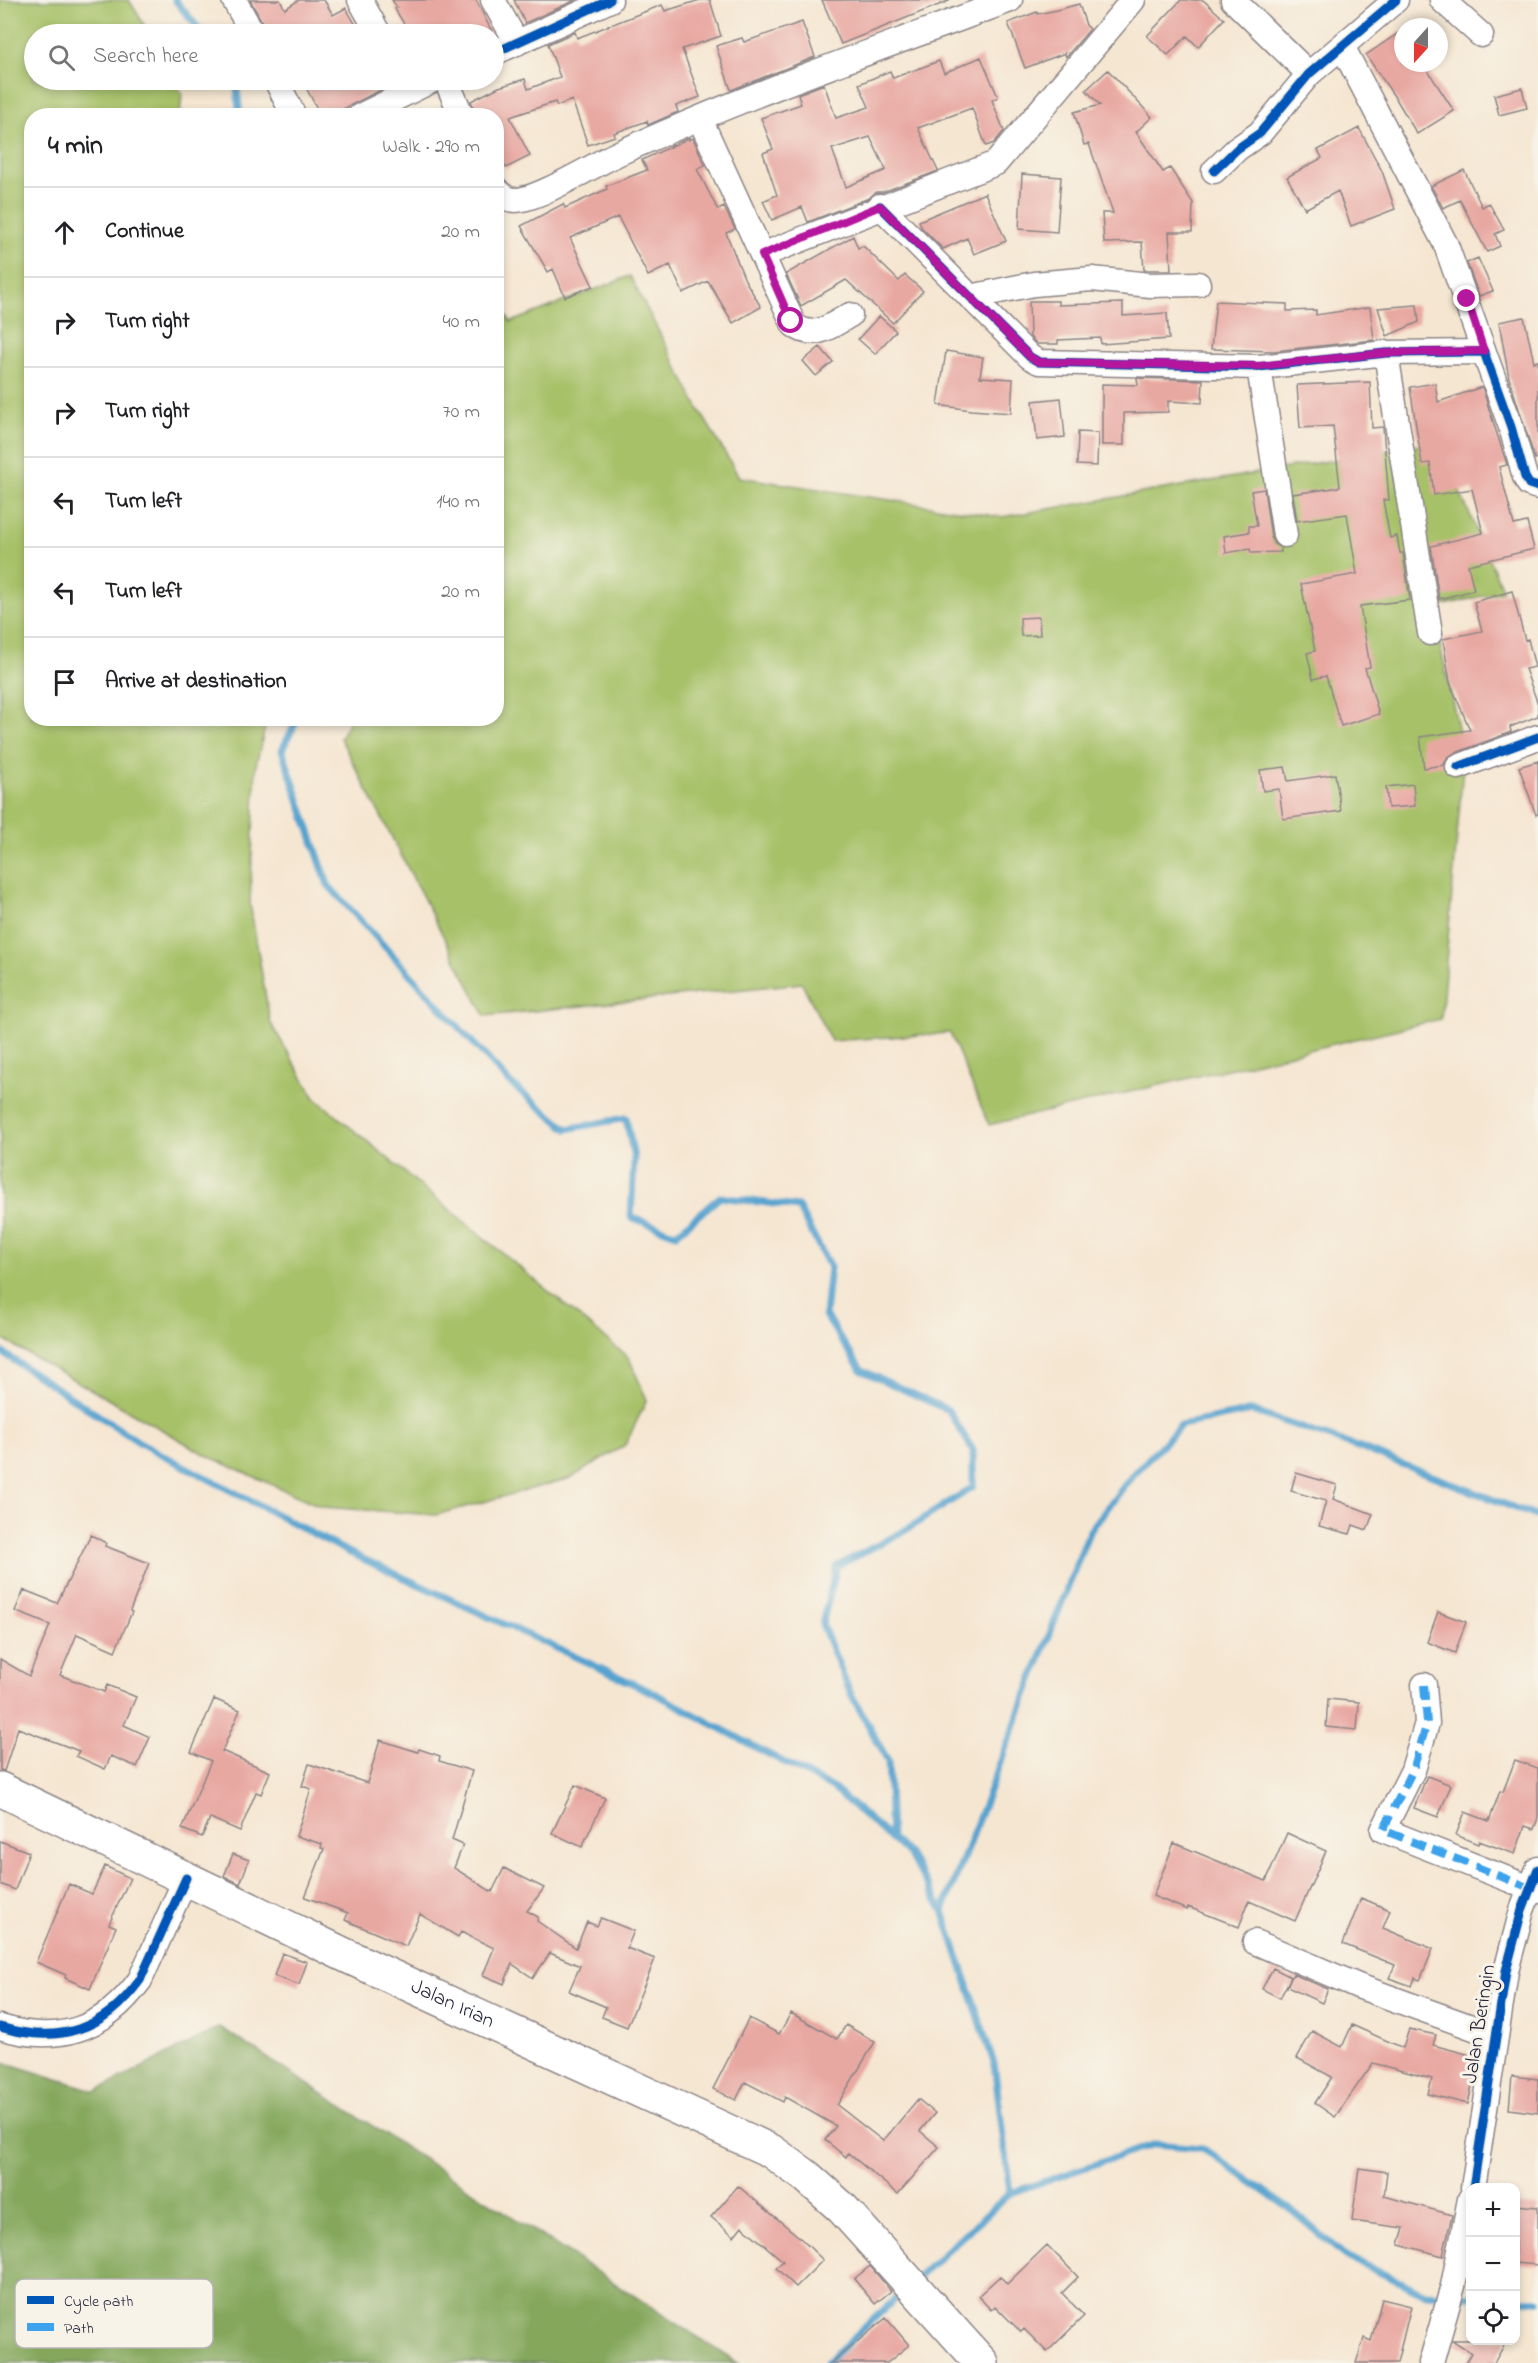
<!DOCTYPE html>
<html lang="en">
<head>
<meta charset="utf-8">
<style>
  body { margin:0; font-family:"Indie Flower",sans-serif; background:#f6f6f6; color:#202124 }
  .controls { position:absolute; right:18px; bottom:18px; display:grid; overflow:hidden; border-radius:12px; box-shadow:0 3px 9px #0003 }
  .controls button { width:54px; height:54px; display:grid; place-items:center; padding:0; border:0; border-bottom:2px solid #e0e0e0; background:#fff; color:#202124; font:30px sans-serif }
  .compass { position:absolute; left:1394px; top:18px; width:54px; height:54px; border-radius:50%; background:#fff; box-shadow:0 3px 9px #0003; rotate:201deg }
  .stop { position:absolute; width:18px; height:18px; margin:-14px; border:4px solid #b5179e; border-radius:50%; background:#fff }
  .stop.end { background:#b5179e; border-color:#fff; box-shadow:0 2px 6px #0008 }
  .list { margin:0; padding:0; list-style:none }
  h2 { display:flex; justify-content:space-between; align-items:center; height:78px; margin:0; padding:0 24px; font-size:26px }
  h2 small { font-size:20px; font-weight:400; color:#757577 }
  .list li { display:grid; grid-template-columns:39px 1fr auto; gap:18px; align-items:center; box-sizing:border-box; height:90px; padding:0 24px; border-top:2px solid #e0e0e0 }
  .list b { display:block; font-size:22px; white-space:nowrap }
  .list em { font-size:20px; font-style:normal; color:#757577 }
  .icon { flex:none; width:33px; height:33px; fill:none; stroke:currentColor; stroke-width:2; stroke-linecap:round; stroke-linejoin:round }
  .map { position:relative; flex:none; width:1538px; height:2363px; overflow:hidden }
  .search { position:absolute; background:#fff; box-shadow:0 3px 9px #0003; left:24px; top:24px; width:480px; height:66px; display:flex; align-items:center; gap:15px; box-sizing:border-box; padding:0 21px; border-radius:33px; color:#757577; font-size:22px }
  .panel { position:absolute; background:#fff; box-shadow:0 3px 9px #0003; left:24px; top:108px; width:480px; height:618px; border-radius:24px }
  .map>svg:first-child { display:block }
</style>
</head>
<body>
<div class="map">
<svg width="1538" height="2363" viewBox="0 0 1538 2363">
  <rect width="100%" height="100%" fill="#f7f3e8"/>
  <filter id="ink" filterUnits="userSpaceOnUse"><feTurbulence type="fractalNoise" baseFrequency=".0167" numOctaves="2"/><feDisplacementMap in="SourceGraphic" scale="12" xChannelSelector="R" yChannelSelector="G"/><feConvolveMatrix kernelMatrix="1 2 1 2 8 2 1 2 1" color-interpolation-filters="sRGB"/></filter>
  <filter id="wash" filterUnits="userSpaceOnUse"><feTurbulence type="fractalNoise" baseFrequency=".008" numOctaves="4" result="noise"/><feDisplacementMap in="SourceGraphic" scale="24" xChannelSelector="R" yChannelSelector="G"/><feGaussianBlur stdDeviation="1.35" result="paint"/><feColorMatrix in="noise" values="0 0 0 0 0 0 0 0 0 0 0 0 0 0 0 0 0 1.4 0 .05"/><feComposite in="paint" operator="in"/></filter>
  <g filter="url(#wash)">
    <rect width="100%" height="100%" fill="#f5e6d1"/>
    <path fill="#a6c167" stroke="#647251" stroke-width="1.5" d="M0,0H129L150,34H34V80H174L182,94L180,115L32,116V718L267,719L256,765L250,904L270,1022L315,1098L629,1358L647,1400L625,1445L571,1478L436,1515L322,1507L210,1457L0,1338Z
      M630,276L700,411L739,477L1002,517L1438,442L1503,591L1432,608L1464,755L1441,1019L989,1125L950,1033L831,1041L802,983L485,1016L340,738L350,719L496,718L497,302L511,322Z"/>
    <path fill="#84a75c" stroke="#53644c" stroke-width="1.5" d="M220,2027L738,2363H0V2061L96,2091Z"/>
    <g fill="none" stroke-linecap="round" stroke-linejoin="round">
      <path stroke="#56a3cf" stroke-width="7" d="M175,0L203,34
        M236,80L240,116
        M298,718L282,750L328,885L510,1083L567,1129L626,1118L634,1158L631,1217L676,1234L720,1197L798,1207L830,1267L825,1315L861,1370L948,1410L973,1450V1487L904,1531L837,1566L822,1624L850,1692L888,1761L891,1839
        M0,1351L142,1444L348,1552L658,1695L834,1789L909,1854L943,1911
        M1010,2193L994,2063L943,1911L1089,1532L1132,1476L1181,1425L1252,1411L1363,1449L1538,1517
        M917,2278L1010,2193L1155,2144L1202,2148L1289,2208L1345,2256L1426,2294L1470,2296
        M1516,2299L1538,2300
        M826,2363L905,2290"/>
    </g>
    <g id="blocks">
      <path fill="#e8a8a2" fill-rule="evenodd" d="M250,0H280L285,9L299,0H324L333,15L346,8L361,34H310L305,24L288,34H267L265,27Z
        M392,0H476L493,34H410L395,9L397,8Z
        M514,0H576L525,23Z
        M700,0H710L721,36L682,49L700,97L676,106L678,112L648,125L647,121L614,133L615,136L588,145L572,100L557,106L555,102L510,117L530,156L506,168L496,150V116H476L471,101L499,87L525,79L528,89L560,77L548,44L575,32L577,38L662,5L665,11Z
        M822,0H948L949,1L841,44Z
        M1181,0H1203L1224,19L1198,47L1187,36L1168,55L1147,36Z
        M1079,4L1086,25L1090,29L1066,57L1065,53L1025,68L1008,23L1037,12L1038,14L1057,10Z
        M802,22L815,57L731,90L716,46L742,38L744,42Z
        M1403,30V63H1423L1454,111L1417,134L1398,102L1366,55Z
        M981,57L998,97L992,100L1004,131L994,143L986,146L972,108L918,128L938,171L883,192H876L869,198L808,222L802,207L772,220L763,201L777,195L763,153L773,149L761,118L801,104L798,94L824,84L836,118L869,107L859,84L890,71L893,78L939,61L944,73ZM870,137L886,170L846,187L832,149Z
        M1108,70L1152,117L1136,132L1163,172L1170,168L1193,203L1192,232H1169L1171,270H1144L1142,242L1104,243L1102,213H1113L1089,144L1084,145L1074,112L1100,105L1086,90Z
        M302,80H400L341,110L344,116H321Z
        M1522,88L1527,108L1499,115L1494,95Z
        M1359,128L1382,171L1395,209L1351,226L1338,191L1305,209L1287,177L1322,158L1318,150Z
        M689,138V140L693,138L705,165L697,169L718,210L724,207L735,229L726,233L745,280L761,307L733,323L708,281L683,293L670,265L648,276L618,217L570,238L593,286L565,297L553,269L548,272L521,226L563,204L565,208L607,189L606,186L647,170L642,160Z
        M1464,170L1482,207L1489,203L1504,230L1495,234L1500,246L1487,252L1460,200L1443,208L1431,186Z
        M1022,174L1061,177L1057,232L1019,229Z
        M985,193L1006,241L974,254L967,238L943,249L922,228L919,221Z
        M853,236L858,248L863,246L899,281L905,275L923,291L893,323L846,280L801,306L786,274Z
        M1478,258L1493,291L1479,296L1467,263Z
        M1029,301H1058V305L1123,303V316L1167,313L1169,339L1101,344L1100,338L1058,340V344H1037L1030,337Z
        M1216,301L1287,304V311L1316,310V315L1370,307L1374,340L1274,351L1211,349Z
        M1417,305L1419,322L1387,336L1378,308Z
        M879,316L896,331L875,354L858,339Z
        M1524,317L1534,362L1538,361V458L1535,459L1509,378L1499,322Z
        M820,347L833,362L816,376L803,361Z
        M946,351L983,357L980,377L1013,379L1011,413L971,410L938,405Z
        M1137,378L1203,380L1202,403L1168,401V412L1124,413V445H1102V384L1138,385Z
        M1370,382L1372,428L1383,427L1389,500H1383L1390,538L1397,536L1400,553H1403L1410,600L1360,606L1370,667L1365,668L1379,714L1341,726L1326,676L1313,679L1307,653L1315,651L1301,584L1357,574L1347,514L1297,521L1293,494L1340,487L1333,426L1300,428L1297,385Z
        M1435,383L1438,402L1482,387L1507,465L1499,467L1514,525L1527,522L1534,549L1468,565L1474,590L1439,599L1431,546L1483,533L1472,489L1434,495L1430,463L1422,464L1410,387Z
        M1061,398L1065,437L1037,440L1033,401Z
        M1078,432L1098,433L1097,466L1077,465Z
        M1264,489L1271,537L1274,544L1281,548V552L1251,553L1250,549L1226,553L1224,536L1249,532V526H1257L1251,491Z
        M1512,591L1525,640L1528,639L1535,667L1525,669L1538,704V716L1510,727L1511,732L1453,754L1447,758L1444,765L1424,768L1420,737L1470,730L1450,683L1443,639L1482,631L1474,602Z
        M1039,617L1040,635L1021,636L1020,618Z
        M1538,761V814L1536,815L1519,767Z
        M1285,767L1288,781L1335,774L1341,811L1283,819L1279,789L1263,791L1260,770Z
        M1413,784L1415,806L1388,808L1386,787Z
        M1296,1473L1337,1485L1333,1499L1373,1514L1367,1530L1353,1525L1350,1534L1319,1526L1326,1501L1291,1491Z
        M91,1535L106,1543L105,1546L149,1563L130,1611L132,1612L115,1651L77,1634L60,1675L104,1692L107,1685L136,1697L124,1725L150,1737L137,1767L111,1756L105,1769L76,1756L79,1751L18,1728L4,1771L0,1770V1659L29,1676L50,1625L15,1611L24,1590L57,1603Z
        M1438,1612L1466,1622L1455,1653L1427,1642Z
        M214,1699L240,1710L222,1751L270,1772L261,1794L256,1792L240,1831L210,1818L202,1837L182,1829L211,1761L191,1752Z
        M1328,1699L1359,1702L1357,1730L1326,1727Z
        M380,1740L418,1752L419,1749L440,1756L439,1761L472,1771L452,1840L463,1845L454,1868L492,1892L504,1868L544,1888L527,1911L538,1917L537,1921L576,1948L587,1922L597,1926L601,1918L634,1931L627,1948L655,1959L627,2027L602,2017L606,2007L569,1991L580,1966L550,1953L533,1978L512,1964L504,1984L483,1975L494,1948L461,1932L458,1937L420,1914L406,1946L345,1920L348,1913L305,1897L324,1849L321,1848L322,1844L296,1836L311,1789L302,1786L309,1764L367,1783Z
        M1515,1760L1538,1768V1818L1534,1829L1525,1826L1515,1854L1479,1841L1478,1844L1456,1835L1465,1812L1489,1821L1500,1791L1503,1792Z
        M1427,1776L1451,1785L1438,1817L1414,1808Z
        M575,1785L605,1798L582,1847L552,1833Z
        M1287,1833L1326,1851L1295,1921L1249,1901L1239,1927L1188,1907L1187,1910L1153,1896L1174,1843L1266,1881Z
        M0,1841L29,1852L15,1890L0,1884Z
        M233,1854L249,1860L240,1884L224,1876Z
        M105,1866L130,1878L109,1924L116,1927L90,1989L65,1978L66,1975L36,1962L69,1884L92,1894Z
        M1361,1898L1390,1910L1383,1928L1433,1949L1420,1980L1415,1978L1412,1986L1389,1978L1395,1965L1343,1944Z
        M282,1953L307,1962L299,1985L274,1976Z
        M1273,1968L1291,1977L1280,1998L1262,1989Z
        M1293,1974L1328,1989L1322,2003L1287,1987Z
        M791,2013L837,2039L846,2025L875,2042L837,2105L883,2141L918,2099L935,2113L920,2131L939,2147L898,2194L848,2153L846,2157L825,2140L836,2126L785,2097L783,2102L745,2082L736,2100L713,2089L749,2018L779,2034Z
        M1352,2025L1403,2048L1409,2029L1436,2035L1433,2045L1478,2057L1468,2104L1428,2094L1432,2079L1373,2063L1335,2117L1315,2103L1332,2077L1297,2058L1312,2031L1342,2047Z
        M1512,2076L1538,2079V2113L1509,2109Z
        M1359,2168L1387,2172L1384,2196L1452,2215L1443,2256L1399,2244L1404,2228L1352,2221Z
        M738,2186L798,2236L823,2260L796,2287L776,2268L783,2261L742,2226L734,2236L711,2217Z
        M1515,2205L1538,2207V2265L1515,2263Z
        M1047,2245L1078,2277L1062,2293L1084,2316L1047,2352L1024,2329L1021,2332L995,2306L991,2310L978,2296L1000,2276L1007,2284Z
        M870,2266L891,2291L875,2304L854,2279Z
        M1382,2299L1411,2306L1397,2363H1356L1364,2338L1371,2341Z
        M886,2318L909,2345L887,2363H831Z
        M1452,2340H1507L1494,2363H1466L1472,2353Z"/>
    </g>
  </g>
  <g filter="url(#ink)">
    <use href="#blocks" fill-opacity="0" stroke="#8c8486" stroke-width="1.5"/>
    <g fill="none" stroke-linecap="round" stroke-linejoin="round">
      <g stroke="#8c8486" stroke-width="27">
        <path id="street" d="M234,0L253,34
          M360,0L379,34
          M493,0L517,43
          M1233,0L1309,74
          M1442,0L1481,35
          M1342,46L1446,245L1484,352
          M494,53L610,0
          M276,80L294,116
          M446,80L462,116
          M360,116L433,80
          M700,119L794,325C814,341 832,325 850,315
          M1214,171L1237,149L1260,133L1309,74L1396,0
          M496,189C501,195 507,200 515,200C538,200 595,164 619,153C746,95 879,49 1010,0
          M880,206L1030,357L1039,362L1259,367L1386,353L1484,352L1511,427L1525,477L1529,484L1538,487
          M762,255L996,163L1133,0
          M970,297L1034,284L1092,279L1150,285L1198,284
          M1386,353L1430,633
          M1259,367L1285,535
          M1458,767L1538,737
          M1424,1685L1427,1723L1413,1770L1383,1830L1538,1891
          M1255,1942L1358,1986L1496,2036
          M0,2027C59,2045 104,2030 140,1980L186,1878
          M1473,2188L1506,1971L1522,1910L1538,1869
          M1431,2363L1453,2286L1470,2199"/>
      </g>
      <g stroke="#8c8486" stroke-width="36">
        <g id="primary">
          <path id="s1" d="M0,1789L349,1957L771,2151L807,2177L842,2208L982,2363"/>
        </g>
      </g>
      <use href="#street" stroke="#fff" stroke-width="24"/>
      <use href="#primary" stroke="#fff" stroke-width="33"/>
      <path stroke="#3ea2ec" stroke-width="8" stroke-dasharray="15 8" stroke-linecap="butt" d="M1424,1685L1427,1723L1413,1770L1383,1830L1530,1888"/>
      <g stroke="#f7f3e8" stroke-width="13">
        <path id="cycleway" d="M494,53L610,0
          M1214,171L1237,149L1260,133L1309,74L1396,0
          M880,206L1030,357L1039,362L1259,367L1386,353L1484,352L1511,427L1525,477L1529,484L1538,487
          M1458,767L1538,737
          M0,2027C59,2045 104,2030 140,1980L186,1878
          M1473,2188L1506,1971L1522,1910L1538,1869"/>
      </g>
      <use href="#cycleway" stroke="#0057b8" stroke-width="9"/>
    </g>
  </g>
  <g fill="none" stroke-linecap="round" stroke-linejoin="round" filter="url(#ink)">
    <path stroke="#b5179e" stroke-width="8" d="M791,321L762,255L880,206L1030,357L1039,362L1259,366L1386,353L1484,351L1467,299"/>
  </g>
  <g text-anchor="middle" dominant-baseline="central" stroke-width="6" stroke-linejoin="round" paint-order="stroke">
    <g font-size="21" fill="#22223b" stroke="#f7f3e8">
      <text stroke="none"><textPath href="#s1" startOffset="501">Jalan Irian</textPath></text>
      <text transform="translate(1480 2024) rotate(-81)">Jalan Beringin</text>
    </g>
  </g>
  <rect x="15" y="2279" width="198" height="69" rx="9" fill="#f7f3e8" stroke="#b7b4b4" stroke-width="1.5"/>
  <rect x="27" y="2296" width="27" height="8" fill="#0057b8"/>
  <rect x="27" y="2323" width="27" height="8" fill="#3ea2ec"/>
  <g font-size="16" fill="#22223b">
    <text x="64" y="2306">Cycle path</text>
    <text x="64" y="2333">Path</text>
  </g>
</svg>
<div class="controls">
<button>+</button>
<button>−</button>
<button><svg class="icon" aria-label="locate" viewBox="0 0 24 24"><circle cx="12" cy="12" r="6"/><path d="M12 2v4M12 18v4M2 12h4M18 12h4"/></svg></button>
</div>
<svg class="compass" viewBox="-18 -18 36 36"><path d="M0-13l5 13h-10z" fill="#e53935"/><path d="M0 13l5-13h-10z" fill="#757577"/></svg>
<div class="stop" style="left:791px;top:321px"></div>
<div class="stop end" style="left:1467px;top:299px"></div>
<div class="search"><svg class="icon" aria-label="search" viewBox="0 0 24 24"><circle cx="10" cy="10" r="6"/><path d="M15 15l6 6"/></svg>Search here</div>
<section class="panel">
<h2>4 min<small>Walk · 290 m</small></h2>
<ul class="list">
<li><svg class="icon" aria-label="ahead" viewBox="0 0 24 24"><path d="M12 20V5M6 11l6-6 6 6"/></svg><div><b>Continue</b></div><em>20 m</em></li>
<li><svg class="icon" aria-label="right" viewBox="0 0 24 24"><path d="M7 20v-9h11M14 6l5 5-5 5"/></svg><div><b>Turn right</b></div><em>40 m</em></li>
<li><svg class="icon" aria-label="right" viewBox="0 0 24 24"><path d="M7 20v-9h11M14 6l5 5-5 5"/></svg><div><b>Turn right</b></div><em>70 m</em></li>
<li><svg class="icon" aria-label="left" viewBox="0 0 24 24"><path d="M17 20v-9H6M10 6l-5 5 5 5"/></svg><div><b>Turn left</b></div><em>140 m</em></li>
<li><svg class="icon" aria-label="left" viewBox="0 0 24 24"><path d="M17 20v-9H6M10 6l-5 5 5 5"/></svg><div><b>Turn left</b></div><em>20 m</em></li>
<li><svg class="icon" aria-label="arrive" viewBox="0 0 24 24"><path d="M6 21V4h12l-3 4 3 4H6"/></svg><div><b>Arrive at destination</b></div></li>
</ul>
</section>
</div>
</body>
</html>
